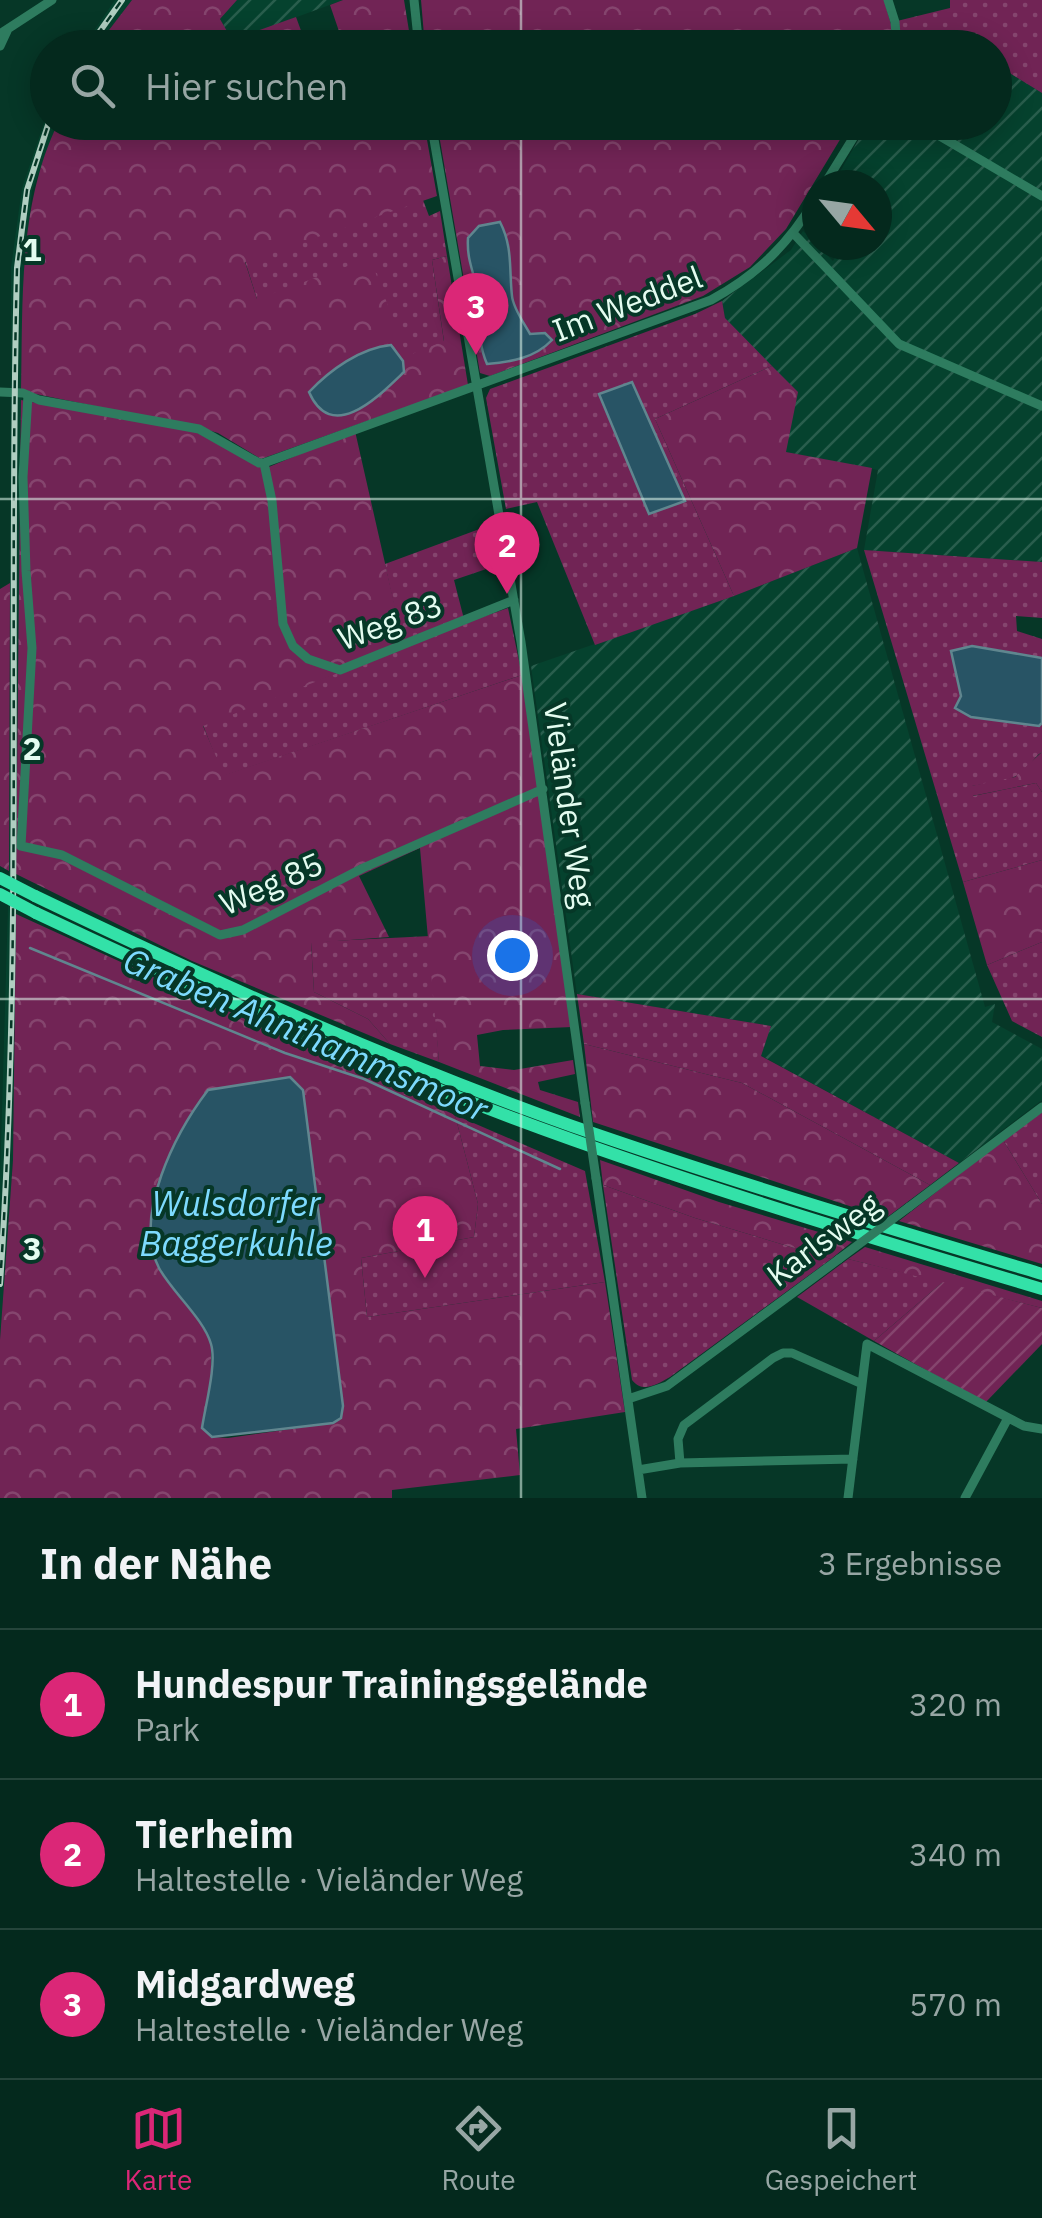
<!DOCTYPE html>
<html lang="de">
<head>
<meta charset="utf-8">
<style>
  body { margin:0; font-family:"IBM Plex Sans",sans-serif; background:#12352a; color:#f1f3f6 }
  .compass { position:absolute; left:802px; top:170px; width:90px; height:90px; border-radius:50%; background:#04291d; box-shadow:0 5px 25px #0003; rotate:119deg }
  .you { position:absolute; left:512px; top:955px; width:35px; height:35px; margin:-25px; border:8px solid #fff; border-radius:50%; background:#1a73e8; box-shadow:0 0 0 15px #1a73e833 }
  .badge { display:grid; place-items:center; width:65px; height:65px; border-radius:50%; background:#db2777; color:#fff; font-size:32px; font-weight:700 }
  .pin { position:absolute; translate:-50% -82px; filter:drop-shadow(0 2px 5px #0008) }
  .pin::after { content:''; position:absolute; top:52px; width:35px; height:30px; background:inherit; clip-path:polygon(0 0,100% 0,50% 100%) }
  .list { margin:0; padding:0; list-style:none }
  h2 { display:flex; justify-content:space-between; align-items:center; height:130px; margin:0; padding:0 40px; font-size:42px }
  h2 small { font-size:32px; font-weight:400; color:#97a6a4 }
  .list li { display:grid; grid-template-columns:65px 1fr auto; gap:30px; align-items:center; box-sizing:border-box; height:150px; padding:0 40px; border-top:2px solid #25453b }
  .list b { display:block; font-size:38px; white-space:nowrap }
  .list p { margin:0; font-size:32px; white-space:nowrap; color:#97a6a4 }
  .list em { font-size:32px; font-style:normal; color:#97a6a4 }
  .icon { flex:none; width:55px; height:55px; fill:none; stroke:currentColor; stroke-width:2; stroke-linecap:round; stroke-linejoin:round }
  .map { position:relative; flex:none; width:1042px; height:1498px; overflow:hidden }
  .search { position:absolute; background:#04291d; box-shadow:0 5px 25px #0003; left:30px; right:30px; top:30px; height:110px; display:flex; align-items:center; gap:25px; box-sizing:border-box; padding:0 35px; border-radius:55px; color:#97a6a4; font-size:38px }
  .sheet { height:580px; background:#04291d }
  nav { display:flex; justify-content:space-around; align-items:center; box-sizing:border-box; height:140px; border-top:2px solid #25453b; background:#04291d; font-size:28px; color:#97a6a4 }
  nav a { display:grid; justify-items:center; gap:5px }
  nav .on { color:#db2777 }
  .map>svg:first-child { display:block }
</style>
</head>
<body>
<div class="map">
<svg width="1042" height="1498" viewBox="0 0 1042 1498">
  <defs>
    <pattern id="industrial-furrows" width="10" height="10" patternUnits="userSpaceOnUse" patternTransform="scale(2.5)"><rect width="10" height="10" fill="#05422e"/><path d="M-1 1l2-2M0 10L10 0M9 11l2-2" fill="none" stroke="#295e4d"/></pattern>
    <pattern id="grass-dots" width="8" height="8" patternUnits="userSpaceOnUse" patternTransform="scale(2.5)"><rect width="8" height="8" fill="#712455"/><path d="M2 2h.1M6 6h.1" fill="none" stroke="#85456e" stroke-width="1.8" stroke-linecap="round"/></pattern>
    <pattern id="forest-crowns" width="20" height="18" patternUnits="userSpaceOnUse" patternTransform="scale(2.5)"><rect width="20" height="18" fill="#712455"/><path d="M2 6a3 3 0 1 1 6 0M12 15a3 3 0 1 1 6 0" fill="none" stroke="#85456e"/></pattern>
    <pattern id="garden-furrows" width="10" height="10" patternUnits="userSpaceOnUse" patternTransform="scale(2.5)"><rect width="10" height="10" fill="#712455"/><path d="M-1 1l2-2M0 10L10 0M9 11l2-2" fill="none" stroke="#85456e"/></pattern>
  </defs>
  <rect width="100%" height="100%" fill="#063727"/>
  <path fill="#05422e" d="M115,0H132L96,47L82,48Z
    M47,114L48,122L58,123L32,191L24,268L13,1160L0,1340V1176L9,871L11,267L22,188Z"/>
  <path fill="url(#industrial-furrows)" d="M237,0H343L232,41L220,19Z
    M995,64L1042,93V562L864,550L878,470L786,452L725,318L722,301L791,250L803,231L833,261L843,245H877V227L889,207L877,200V185H850L837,177L868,123L994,122Z
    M857,548L985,1007L995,1004L992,1022L1042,1049V1100L959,1163L760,1055L771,1026L577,994L531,666L734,596Z"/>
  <path fill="url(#grass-dots)" d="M950,0H1042V93L995,64L994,48L969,47L948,34L916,47H902L897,21L950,8Z
    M423,200L429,216L440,211L447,256L432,260L444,342L407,357L257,299L245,261Z
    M722,301L725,318L772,366L655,419L734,596L595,645L537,502L506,509L486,398L490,389L695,314Z
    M493,524L501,564L454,580L465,623L508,608L522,675L223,776L203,725L403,647L385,564Z
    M864,550L1042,562V618L1016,616L1017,631L1042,639V658L996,649L952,651L961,696L955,708C983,722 1010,720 1039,726L1042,723V752C1034,757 1031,765 1024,771C1011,782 988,783 972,786L973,796L1036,783L1042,792V860L963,882Z
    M430,936L439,1062L390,1044L368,1019L314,992L311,942Z
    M1042,942V1037L1012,1021L987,965Z
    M577,994L771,1026L761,1056L959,1163L930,1185L742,1083L584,1044Z
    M1042,1111V1204L1003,1140Z
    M455,1115L585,1171L605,1282L367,1317L361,1258L474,1237L478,1204Z
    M603,1185L695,1218L831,1259L670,1377C657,1384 643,1394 632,1380Z
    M848,1259L943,1282L874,1341L797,1297Z"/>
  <path fill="url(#forest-crowns)" fill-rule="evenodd" d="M132,0H237L220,19L232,40L296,17L307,47H96Z
    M343,0H404L409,31L359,47H321L342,40L330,5Z
    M421,0H884L891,24V47H425Z
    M58,123H424L437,196L245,262L257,299L370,258L407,356L444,341L432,260L447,256L468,385L261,459L218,433L198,427L21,391C23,300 18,206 58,123Z
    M437,123H850L786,229L750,267L703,296L490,376L480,373Z
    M772,366L798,392L786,452L872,468L857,548L734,596L655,419Z
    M21,400L196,432L264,469L355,431L404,647L203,726L224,775L522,675L572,1027L503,1030L477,1035L480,1066L514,1070L573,1060L575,1074L538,1082L540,1090L578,1102L580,1117L439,1062L420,848L359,876L389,937L311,943L314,992L368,1019L390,1044L192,961L16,874Z
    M10,583L9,871L0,866V589Z
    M1042,752V792L1036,783L972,796L971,786L1015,777Z
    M1042,860V942L987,965L963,882Z
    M16,914L455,1115L478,1204L474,1237L361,1258L367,1317L605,1282L625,1412L516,1429L520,1475L392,1490V1498H0V1340L13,1160ZM211,1342L333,1423L228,1438L212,1437Z
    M584,1044L742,1083L930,1185L886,1218L593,1122Z
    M1003,1140L1042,1204V1264L899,1221Z
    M600,1160L719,1202L852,1242L831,1259L695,1218L603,1185Z
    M865,1247L1042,1301V1308L848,1259Z"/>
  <path fill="url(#garden-furrows)" d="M943,1282L1042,1308V1344L985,1403L874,1341Z"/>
  <path fill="#285465" stroke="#60868f" stroke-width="2.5" d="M500,222C513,247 509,270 512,296C513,308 524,323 530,334L545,333L552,340C535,358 511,362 487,364C475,337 481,306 474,277C470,263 467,253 468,238L479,226Z
    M391,345L403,361L404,372C380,395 332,445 309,392C330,370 360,348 391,345Z
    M632,382L685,501L649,514L599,394Z
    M972,646L1042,658V723L1039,726L971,717L955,708L961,696L951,651Z
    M290,1077L303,1090L343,1406L341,1418L333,1423L212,1437L202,1428C205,1407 217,1364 211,1344C204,1319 172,1292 159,1268C132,1216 176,1132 208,1090Z"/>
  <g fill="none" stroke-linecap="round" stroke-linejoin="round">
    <path stroke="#60868f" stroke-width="2.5" d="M30,948L285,1053L364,1079L560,1169"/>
    <path stroke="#2e7c5f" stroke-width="9" d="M414,0L419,48
      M888,0L895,22L897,48
      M0,34L52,0
      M0,46L7,31
      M431,122L521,642L585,1103
      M916,122L1042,196
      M824,185L863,122
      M794,234L899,344L1042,406
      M0,392L23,393L39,400L199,429L259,463H264L711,300C759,274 789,243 817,197
      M28,395L23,477L26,571L32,648L21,846L62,855L220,935L243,930L363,868L543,789
      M264,463L272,501L283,624L293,646L308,659L340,670L514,600
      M596,1178L642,1498
      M909,1207L1042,1107
      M628,1399L667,1386L839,1259
      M680,1463L678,1439L684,1425L773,1358L783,1353H792L862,1384
      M638,1470L680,1463L853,1459
      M848,1498L867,1344L1024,1426L1042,1429
      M965,1498L1008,1418"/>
    <path stroke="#33e1a8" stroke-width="12" d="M35,896C210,980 389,1061 572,1126C727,1180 885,1227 1042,1274
      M36,913C211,996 390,1075 573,1140C728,1195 884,1242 1042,1289"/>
    <g stroke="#b0cec1" stroke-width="6">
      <path id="rail" d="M88,48L122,0
        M0,1284C23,946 8,607 17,268L27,190L49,122"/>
    </g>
    <use href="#rail" stroke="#063727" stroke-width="2.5" stroke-dasharray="8" stroke-linecap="butt"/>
    <path stroke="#2e7c5f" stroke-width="9" d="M585,1103L596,1178
      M839,1259L909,1207"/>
    <path stroke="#33e1a8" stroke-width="12" d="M0,878L35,896
      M0,894L36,913"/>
  </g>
  <path fill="none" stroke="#e4fcf0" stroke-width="2.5" stroke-opacity="0.55" d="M521,0V48M521,122V1498M0,499H1042M0,999H1042"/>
  <g text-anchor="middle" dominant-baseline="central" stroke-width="8" stroke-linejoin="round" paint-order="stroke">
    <g font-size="32" fill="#e4fcf0" stroke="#063727">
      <text transform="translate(627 303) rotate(-21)">Im Weddel</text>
      <text transform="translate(390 621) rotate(-20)">Weg 83</text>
      <text transform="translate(570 805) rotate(82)">Vieländer Weg</text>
      <text transform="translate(271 883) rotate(-24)">Weg 85</text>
      <text transform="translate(823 1239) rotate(-37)">Karlsweg</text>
    </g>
    <g font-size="35" font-style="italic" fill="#7ddafe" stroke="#063727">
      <text transform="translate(306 1034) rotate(23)">Graben Ahnthammsmoor</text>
      <text x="236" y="1203">Wulsdorfer<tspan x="236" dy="40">Baggerkuhle</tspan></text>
    </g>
  </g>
  <g font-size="32" text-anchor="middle" font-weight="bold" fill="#e4fcf0" stroke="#063727" stroke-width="8" stroke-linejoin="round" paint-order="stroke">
    <text x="32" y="261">1</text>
    <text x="32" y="760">2</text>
    <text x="32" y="1260">3</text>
  </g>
</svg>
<svg class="compass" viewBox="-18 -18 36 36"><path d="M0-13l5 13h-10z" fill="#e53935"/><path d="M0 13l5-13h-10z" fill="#97a6a4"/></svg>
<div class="you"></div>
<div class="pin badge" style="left:425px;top:1278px">1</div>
<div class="pin badge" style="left:507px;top:594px">2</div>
<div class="pin badge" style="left:476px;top:355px">3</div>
<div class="search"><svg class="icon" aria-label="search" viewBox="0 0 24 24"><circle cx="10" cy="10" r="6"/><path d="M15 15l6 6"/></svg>Hier suchen</div>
</div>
<section class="sheet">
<h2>In der Nähe<small>3 Ergebnisse</small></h2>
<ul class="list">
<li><span class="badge">1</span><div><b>Hundespur Trainingsgelände</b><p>Park</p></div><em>320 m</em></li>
<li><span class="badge">2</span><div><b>Tierheim</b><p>Haltestelle · Vieländer Weg</p></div><em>340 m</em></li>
<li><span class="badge">3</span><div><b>Midgardweg</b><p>Haltestelle · Vieländer Weg</p></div><em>570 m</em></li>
</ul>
</section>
<nav>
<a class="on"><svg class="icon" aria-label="map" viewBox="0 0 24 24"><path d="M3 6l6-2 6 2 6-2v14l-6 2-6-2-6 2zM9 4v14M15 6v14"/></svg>Karte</a>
<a><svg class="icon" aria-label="directions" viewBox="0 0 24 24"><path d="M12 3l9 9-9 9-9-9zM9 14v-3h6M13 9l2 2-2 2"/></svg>Route</a>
<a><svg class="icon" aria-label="saved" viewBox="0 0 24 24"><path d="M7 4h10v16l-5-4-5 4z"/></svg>Gespeichert</a>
</nav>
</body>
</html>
